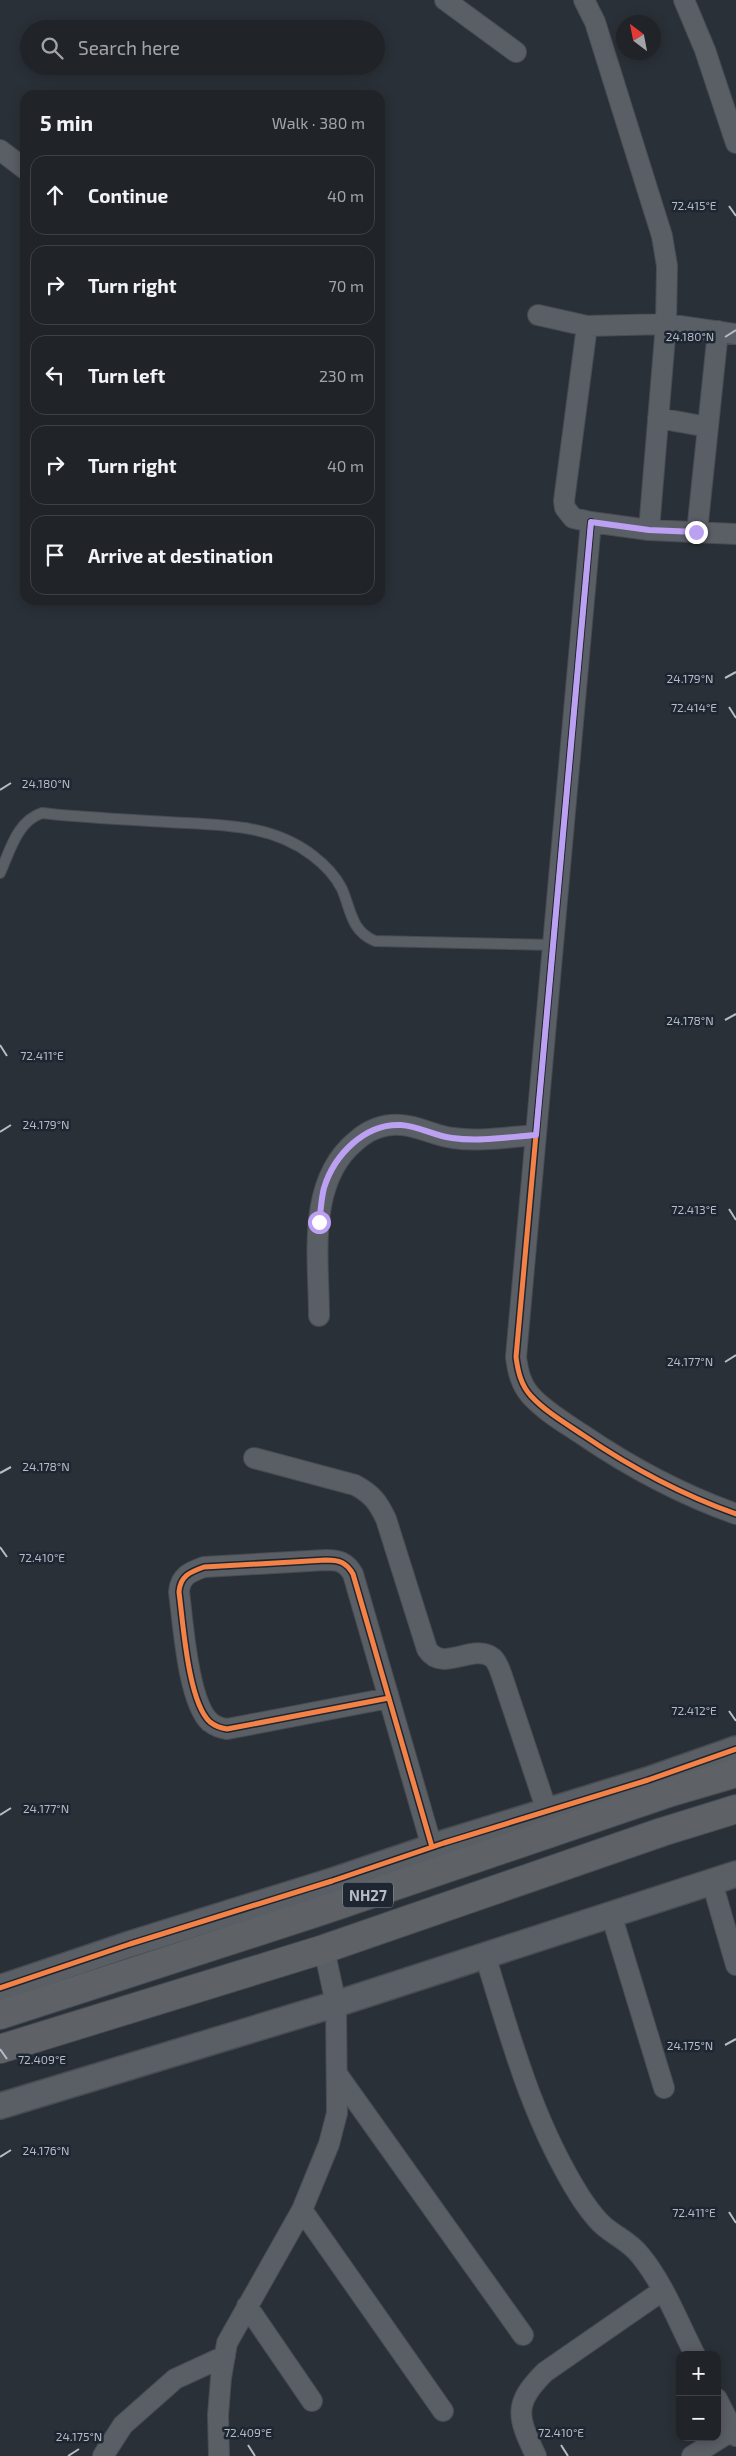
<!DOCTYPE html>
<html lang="en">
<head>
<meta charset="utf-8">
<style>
  body { margin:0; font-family:"Exo 2",sans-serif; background:#2d3035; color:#f1f3f6 }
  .controls { position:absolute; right:15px; bottom:15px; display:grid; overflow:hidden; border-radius:10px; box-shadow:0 2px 12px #0003 }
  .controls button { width:45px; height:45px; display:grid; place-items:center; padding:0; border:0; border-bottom:1px solid #3d4146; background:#202429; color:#f1f3f6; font:25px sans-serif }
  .compass { position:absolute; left:616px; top:15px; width:45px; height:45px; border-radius:50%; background:#202429; box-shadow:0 2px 12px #0003; rotate:328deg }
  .stop { position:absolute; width:15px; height:15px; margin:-11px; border:4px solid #bca0f2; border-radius:50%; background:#fff }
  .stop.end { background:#bca0f2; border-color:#fff; box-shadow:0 1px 5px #0008 }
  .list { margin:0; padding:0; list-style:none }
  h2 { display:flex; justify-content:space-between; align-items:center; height:65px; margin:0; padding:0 20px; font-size:21px }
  h2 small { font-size:16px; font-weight:400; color:#a2a4a8 }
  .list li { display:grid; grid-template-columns:32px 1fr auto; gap:15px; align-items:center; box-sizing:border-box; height:80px; margin:0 10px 10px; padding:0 10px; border:1px solid #3d4146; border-radius:15px }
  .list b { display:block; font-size:19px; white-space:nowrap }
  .list em { font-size:16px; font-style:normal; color:#a2a4a8 }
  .icon { flex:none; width:28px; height:28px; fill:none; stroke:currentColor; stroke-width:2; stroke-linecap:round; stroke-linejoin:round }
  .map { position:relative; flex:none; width:736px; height:2456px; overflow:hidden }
  .search { position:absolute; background:#202429; box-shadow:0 2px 12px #0003; left:20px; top:20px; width:365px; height:55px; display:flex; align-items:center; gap:12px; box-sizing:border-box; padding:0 18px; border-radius:28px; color:#a2a4a8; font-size:19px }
  .panel { position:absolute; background:#202429; box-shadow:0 2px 12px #0003; left:20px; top:90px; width:365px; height:515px; border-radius:15px }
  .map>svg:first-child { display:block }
</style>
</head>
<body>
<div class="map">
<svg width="736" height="2456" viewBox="0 0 736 2456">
  <rect width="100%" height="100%" fill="#2a3037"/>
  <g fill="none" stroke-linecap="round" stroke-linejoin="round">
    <g stroke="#484c52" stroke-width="12">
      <path id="service" d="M0,873C10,851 17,821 42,813C84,818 125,819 167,822C218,825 270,823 312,855C324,864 335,875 342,889C351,910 351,931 375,941L553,945"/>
    </g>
    <g stroke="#484c52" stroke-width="22">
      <path id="minor" d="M445,0L516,52
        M584,0L595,22L662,236L667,266L666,324L649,530
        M684,0L705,50L736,143
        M0,150L25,169
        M538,315L587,326L666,324L736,334
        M587,326L564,501L565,508L573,518L591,522L649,530L736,534
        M658,418L708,427
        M591,522L516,1357C518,1372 521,1385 531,1396C546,1412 565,1423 583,1435C633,1469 680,1494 736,1514
        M697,532L718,331
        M319,1316C319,1259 306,1182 356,1141C368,1130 385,1123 401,1125C419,1126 435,1136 453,1138C480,1142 509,1137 536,1135
        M254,1458L355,1485C372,1494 378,1502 386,1519L427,1649C443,1674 473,1642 493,1658C497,1662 500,1670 502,1676L547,1811
        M389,1698L227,1729C220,1728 215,1726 210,1722C188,1702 183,1622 179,1592C180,1576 190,1572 204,1567L326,1560C339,1560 346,1562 353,1574L432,1847
        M712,1882L736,1965
        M611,1914L664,2088
        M485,1955C511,2040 533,2122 581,2198C588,2208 595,2219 605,2227C617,2237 630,2242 640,2255C664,2284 678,2322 695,2355
        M337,2074L523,2335
        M302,2210L443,2411
        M247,2306L312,2401
        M717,2399L736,2436
        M103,2456L123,2425L175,2379L225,2356
        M219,2456L218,2415L221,2378L227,2343L302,2210L329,2144L337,2113L336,2004L324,1949
        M536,2456C517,2416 513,2404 545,2372L662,2291
        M692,2456L733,2430"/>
    </g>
    <g stroke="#484c52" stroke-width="28">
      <path id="tertiary" d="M0,1988L130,1944L332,1881L444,1843L648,1780L736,1749
        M0,2106L336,2004L736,1874"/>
    </g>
    <g stroke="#474c53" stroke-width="30">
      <path id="trunk" d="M0,2015L324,1910L671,1792L736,1773
        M0,2049L324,1949L662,1832L736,1809"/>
    </g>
    <use href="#service" stroke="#5a5e65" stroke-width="10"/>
    <use href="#minor" stroke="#5a5e65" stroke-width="20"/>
    <use href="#tertiary" stroke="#5a5e65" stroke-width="25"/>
    <use href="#trunk" stroke="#5e6266" stroke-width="28"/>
    <g stroke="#1e2631" stroke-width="8">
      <path id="cycleway" d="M591,522L516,1357C518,1372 521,1385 531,1396C546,1412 565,1423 583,1435C633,1469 680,1494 736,1514
        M389,1698L227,1729C220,1728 215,1726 210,1722C188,1702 183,1622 179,1592C180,1576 190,1572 204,1567L326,1560C339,1560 346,1562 353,1574L432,1847
        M0,1988L130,1944L332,1881L444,1843L648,1780L736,1749"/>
    </g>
    <use href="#cycleway" stroke="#f48246" stroke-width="5"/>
  </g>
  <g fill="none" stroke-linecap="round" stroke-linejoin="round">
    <path stroke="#bca0f2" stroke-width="6" d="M319,1222C321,1211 321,1199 324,1188C334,1155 365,1123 401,1125C418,1126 435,1136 452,1138C480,1142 508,1137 536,1135L591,522L649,530L696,532"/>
  </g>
  <path fill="none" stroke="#b5bcc7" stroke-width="2" d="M729,206L736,216M725,337L736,330M725,678L736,672M729,707L736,718M0,790L11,783M725,1020L736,1014M0,1045L7,1056M0,1132L11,1125M729,1209L736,1220M725,1362L736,1355M0,1473L11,1467M0,1547L7,1557M729,1711L736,1721M0,1815L11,1808M725,2045L736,2039M0,2049L7,2059M0,2157L11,2150M729,2212L736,2223M248,2445L255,2456M561,2445L568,2456M68,2456L79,2449"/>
  <g text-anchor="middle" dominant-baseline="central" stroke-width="5" stroke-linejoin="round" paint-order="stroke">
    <rect fill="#1e2631" stroke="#888f9a" stroke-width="1" x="343" y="1882.5" width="50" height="25" rx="4"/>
    <g font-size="15" font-weight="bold" fill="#b5bcc7">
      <text x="368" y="1895">NH27</text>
    </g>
  </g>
  <g font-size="12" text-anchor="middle" fill="#b5bcc7" stroke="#1e2631" stroke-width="5" stroke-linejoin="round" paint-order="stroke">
    <text x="694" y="210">72.415°E</text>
    <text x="690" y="341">24.180°N</text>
    <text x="690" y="683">24.179°N</text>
    <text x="694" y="712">72.414°E</text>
    <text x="46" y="788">24.180°N</text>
    <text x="690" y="1025">24.178°N</text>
    <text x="42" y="1060">72.411°E</text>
    <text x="46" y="1129">24.179°N</text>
    <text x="694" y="1214">72.413°E</text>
    <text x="690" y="1366">24.177°N</text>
    <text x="46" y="1471">24.178°N</text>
    <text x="42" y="1562">72.410°E</text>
    <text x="694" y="1715">72.412°E</text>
    <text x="46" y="1813">24.177°N</text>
    <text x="690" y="2050">24.175°N</text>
    <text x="42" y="2064">72.409°E</text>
    <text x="46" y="2155">24.176°N</text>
    <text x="694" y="2217">72.411°E</text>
    <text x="248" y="2437">72.409°E</text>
    <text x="561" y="2437">72.410°E</text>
    <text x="79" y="2441">24.175°N</text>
  </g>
</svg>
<div class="controls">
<button>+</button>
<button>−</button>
</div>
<svg class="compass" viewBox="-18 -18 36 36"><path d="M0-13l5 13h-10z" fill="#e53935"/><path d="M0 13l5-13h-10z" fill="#a2a4a8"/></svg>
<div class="stop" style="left:319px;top:1222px"></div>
<div class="stop end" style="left:696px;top:532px"></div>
<div class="search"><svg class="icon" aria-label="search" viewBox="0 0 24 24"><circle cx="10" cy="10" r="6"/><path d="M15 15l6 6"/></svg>Search here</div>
<section class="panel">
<h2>5 min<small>Walk · 380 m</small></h2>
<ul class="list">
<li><svg class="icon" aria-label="ahead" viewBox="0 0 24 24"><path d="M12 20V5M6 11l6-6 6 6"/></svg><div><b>Continue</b></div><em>40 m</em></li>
<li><svg class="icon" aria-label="right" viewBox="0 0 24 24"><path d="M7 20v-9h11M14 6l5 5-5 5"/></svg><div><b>Turn right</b></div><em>70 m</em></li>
<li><svg class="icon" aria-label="left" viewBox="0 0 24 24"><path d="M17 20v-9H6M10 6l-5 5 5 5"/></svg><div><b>Turn left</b></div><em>230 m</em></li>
<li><svg class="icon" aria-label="right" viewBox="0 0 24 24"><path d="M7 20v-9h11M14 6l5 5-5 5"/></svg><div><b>Turn right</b></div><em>40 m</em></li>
<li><svg class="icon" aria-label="arrive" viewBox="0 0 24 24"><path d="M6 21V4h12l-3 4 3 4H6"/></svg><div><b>Arrive at destination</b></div></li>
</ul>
</section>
</div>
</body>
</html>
